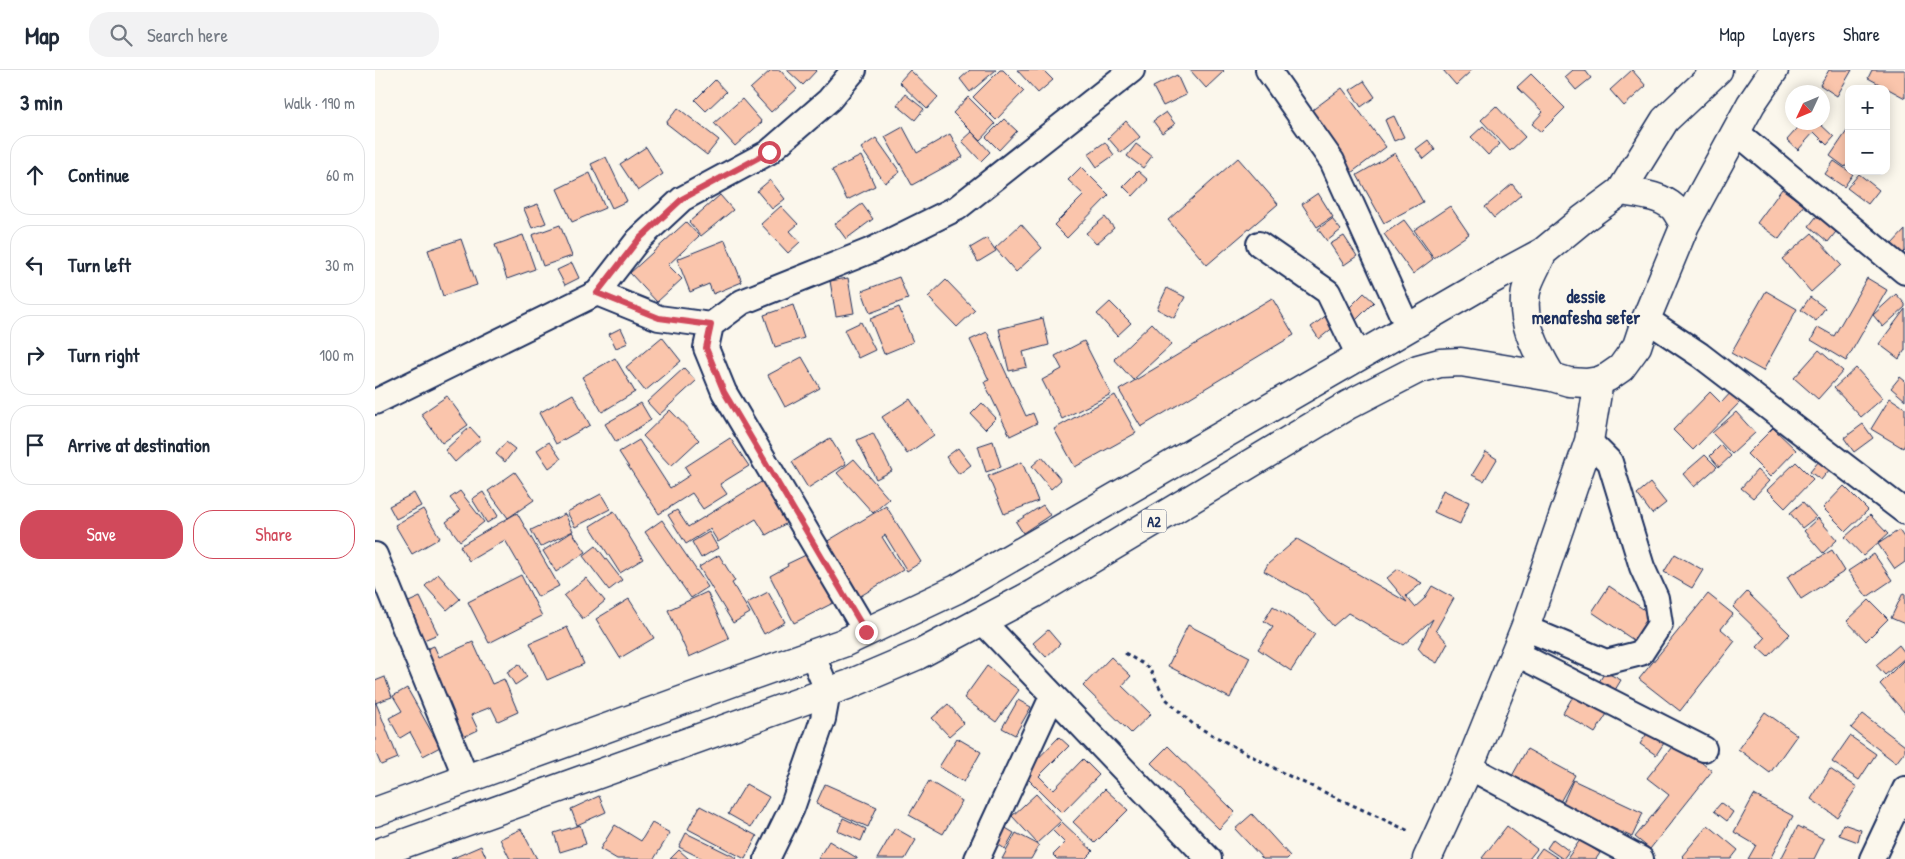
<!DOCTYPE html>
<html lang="en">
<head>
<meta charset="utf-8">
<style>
  body { margin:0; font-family:"Patrick Hand",sans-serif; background:#f2f2f3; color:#1f2937 }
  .controls { position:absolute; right:15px; top:15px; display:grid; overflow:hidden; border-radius:10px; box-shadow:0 2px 12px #0003 }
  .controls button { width:45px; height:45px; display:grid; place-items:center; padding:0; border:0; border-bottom:1px solid #e0e1e3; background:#fff; color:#1f2937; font:25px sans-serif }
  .compass { position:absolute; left:1410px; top:15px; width:45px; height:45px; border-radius:50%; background:#fff; box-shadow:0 2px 12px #0003; rotate:226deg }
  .stop { position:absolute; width:15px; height:15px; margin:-11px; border:4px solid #d1495b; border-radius:50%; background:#fff }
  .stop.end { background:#d1495b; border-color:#fff; box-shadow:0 1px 5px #0008 }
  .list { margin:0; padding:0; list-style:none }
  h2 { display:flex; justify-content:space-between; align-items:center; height:65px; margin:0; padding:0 20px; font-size:21px }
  h2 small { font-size:16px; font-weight:400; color:#747a83 }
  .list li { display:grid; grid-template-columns:32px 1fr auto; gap:15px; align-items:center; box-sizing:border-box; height:80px; margin:0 10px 10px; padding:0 10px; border:1px solid #e0e1e3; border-radius:20px }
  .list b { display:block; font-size:19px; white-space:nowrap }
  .list em { font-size:16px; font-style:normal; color:#747a83 }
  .actions { display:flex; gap:10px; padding:15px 20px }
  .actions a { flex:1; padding:11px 0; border:1px solid #d1495b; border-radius:20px; text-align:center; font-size:18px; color:#d1495b }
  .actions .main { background:#d1495b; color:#fff }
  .icon { flex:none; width:28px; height:28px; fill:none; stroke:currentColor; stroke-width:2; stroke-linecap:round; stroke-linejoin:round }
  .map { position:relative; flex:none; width:1530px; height:789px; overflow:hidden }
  header { display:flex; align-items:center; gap:30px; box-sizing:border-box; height:70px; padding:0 25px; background:#fff; border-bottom:1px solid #e0e1e3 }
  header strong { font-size:24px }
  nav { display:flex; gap:28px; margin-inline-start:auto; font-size:18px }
  .search { width:350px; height:45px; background:#f2f2f3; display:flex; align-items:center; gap:12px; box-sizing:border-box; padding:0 18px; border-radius:20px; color:#747a83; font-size:19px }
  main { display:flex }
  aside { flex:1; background:#fff }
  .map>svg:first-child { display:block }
</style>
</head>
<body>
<header>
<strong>Map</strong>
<div class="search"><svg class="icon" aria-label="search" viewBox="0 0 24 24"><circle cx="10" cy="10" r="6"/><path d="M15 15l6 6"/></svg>Search here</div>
<nav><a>Map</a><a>Layers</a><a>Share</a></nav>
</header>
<main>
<aside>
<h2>3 min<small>Walk · 190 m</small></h2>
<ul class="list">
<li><svg class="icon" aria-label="ahead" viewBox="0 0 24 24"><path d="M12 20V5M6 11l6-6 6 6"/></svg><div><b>Continue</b></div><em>60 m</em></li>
<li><svg class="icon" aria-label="left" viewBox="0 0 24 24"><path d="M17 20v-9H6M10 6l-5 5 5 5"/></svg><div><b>Turn left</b></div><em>30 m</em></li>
<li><svg class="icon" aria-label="right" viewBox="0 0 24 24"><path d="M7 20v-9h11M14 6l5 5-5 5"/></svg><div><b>Turn right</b></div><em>100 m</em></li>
<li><svg class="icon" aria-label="arrive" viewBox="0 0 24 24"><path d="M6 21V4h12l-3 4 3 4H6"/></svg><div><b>Arrive at destination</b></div></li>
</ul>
<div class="actions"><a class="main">Save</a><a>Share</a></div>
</aside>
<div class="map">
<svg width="1530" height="789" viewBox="0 0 1530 789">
  <rect width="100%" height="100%" fill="#fbf7ec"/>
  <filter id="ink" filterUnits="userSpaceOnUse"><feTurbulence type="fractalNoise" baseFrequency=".02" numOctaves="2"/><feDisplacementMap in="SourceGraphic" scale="10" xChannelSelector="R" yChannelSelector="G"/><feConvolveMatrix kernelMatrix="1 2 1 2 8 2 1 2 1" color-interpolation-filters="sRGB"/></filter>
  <g filter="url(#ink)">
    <path fill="#fac5ac" stroke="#1b2f5e" d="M396,0H405L422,19L396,42L375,19Z
      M412,0H442L428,15Z
      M535,0L563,27L552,39L524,12Z
      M595,0H621L595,22L585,9Z
      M625,0H628L649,21L621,50L598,27Z
      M642,0H668L678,10L663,23Z
      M815,0H848L849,1L831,18Z
      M1068,0H1097L1081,15Z
      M1198,0H1210L1216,8L1201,20L1190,7Z
      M1257,0L1271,16L1249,36L1235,20Z
      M1454,0H1477L1462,26L1445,15Z
      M1497,0H1530V28L1493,8Z
      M1156,4L1190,38L1166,62L1157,54L1168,42L1142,17Z
      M802,5L811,25L788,36L778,17Z
      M340,10L351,22L331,41L320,30Z
      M989,11L1000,27L986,37L975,20Z
      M967,18L1011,77L976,103L932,44Z
      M530,24L549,39L540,50L522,35Z
      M593,27L620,54L605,70L578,43Z
      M367,29L387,52L360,76L339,53Z
      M1121,36L1150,67L1135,81L1106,50Z
      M303,38L344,70L332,85L291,53Z
      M791,42L800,54L787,63L778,51Z
      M1019,46L1029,67L1019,71L1010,50Z
      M629,49L642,61L624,80L611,67Z
      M751,51L765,67L746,83L733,68Z
      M1428,52H1443L1459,67L1452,75L1439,62L1423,80L1412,70Z
      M1108,56L1125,74L1113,85L1096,67Z
      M528,57L542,83L575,64L588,87L537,115L510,67Z
      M1474,58V92L1470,97L1455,86Z
      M597,62L615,82L606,91L587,71Z
      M501,68L525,102L510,113L486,78Z
      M1053,70L1060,80L1049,89L1041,79Z
      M730,72L739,85L722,97L713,84Z
      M761,74L777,86L768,98L752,86Z
      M271,77L288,104L263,121L245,94Z
      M1020,83L1048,132L1009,153L982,105Z
      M486,86L500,116L472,130L457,100Z
      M231,87L252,131L237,138L216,94Z
      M863,88L903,134L832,195L793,150Z
      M1459,91L1478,104L1469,117L1450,104Z
      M706,97L734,125L692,168L679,155L709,125L693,110Z
      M763,101L773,110L758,126L748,116Z
      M215,103L230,138L197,152L182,119Z
      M1484,104L1504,120L1493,134L1472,118Z
      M395,110L410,129L397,139L382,121Z
      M1137,114L1146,125L1119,148L1110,137Z
      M1407,119L1429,135L1404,169L1382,153Z
      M943,123L958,147L942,157L927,134Z
      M345,125L358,140L326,166L314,152Z
      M163,134L171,153L157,158L149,139Z
      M487,134L498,149L471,169L460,154Z
      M406,136L423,154L415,161L425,172L413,183L386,154Z
      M1075,136L1094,164L1059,188L1039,160Z
      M1445,142L1464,158L1453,172L1434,156Z
      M730,147L739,158L721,174L711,163Z
      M957,149L966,160L952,171L943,159Z
      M1029,150L1058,189L1038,204L1009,164Z
      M311,152L324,166L293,195L307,209L282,232L255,203Z
      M646,154L667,178L641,202L620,178Z
      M185,155L197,186L168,196L157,165Z
      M1530,160V181L1526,185L1516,175Z
      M1437,163L1466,195L1436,222L1407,189Z
      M148,165L160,199L132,209L120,175Z
      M969,166L982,186L969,195L955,174Z
      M612,168L621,181L603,192L595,178Z
      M86,169L102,215L68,226L53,180Z
      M350,170L367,212L338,224L334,214L315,222L302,189Z
      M197,193L204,208L190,215L182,200Z
      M524,207L533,229L495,243L487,221Z
      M473,208L479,243L461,246L455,211Z
      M1492,208L1512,220L1471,291L1436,270L1443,257L1459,266Z
      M571,210L600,240L582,257L553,227Z
      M792,218L810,227L799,248L782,239Z
      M1391,221L1422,239L1388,301L1356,283Z
      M989,223L999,232L981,250L972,240Z
      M1521,224L1530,234V237L1508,257L1498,245Z
      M1435,227L1450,238L1441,251L1426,240Z
      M897,228L919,265L766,357L744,320Z
      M735,232L756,253L742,266L722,244Z
      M418,235L429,268L400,277L389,245Z
      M524,237L538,272L509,284L495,249Z
      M1530,239V280L1524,289L1504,274Z
      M952,245L960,256L944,269L936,257Z
      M668,248L674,275L648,282L652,297L634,301L624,259Z
      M486,252L500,280L483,288L469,260Z
      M777,253L797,274L758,310L739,289Z
      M246,258L253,273L241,278L234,264Z
      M612,262L651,346L658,343L662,353L635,366L609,312L614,310L595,270Z
      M287,267L306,291L270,321L251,297Z
      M709,271L736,324L687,349L667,310L687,299L680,286Z
      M1444,280L1468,301L1443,329L1419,308Z
      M427,287L445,318L410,337L393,305Z
      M240,288L260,322L227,342L207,307Z
      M309,298L321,311L284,345L272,332Z
      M1481,298L1508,328L1486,347L1459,318Z
      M1525,307L1530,311V330L1516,318Z
      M1359,319L1369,328L1318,380L1298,360L1335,322L1346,333Z
      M198,324L215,355L181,374L164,343Z
      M740,325L761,363L700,397L679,359Z
      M72,326L93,355L67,373L46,344Z
      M1515,328L1530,338V374L1528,378L1496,359Z
      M535,329L559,365L532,384L507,347Z
      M266,333L276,350L241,372L230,354Z
      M607,333L621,348L610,359L596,344Z
      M295,340L324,370L296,396L268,366Z
      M1361,342L1380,363L1357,384L1337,363Z
      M1488,354L1498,368L1479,382L1469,368Z
      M95,357L106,369L80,392L70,380Z
      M1398,358L1421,380L1395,407L1372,384Z
      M498,363L517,401L501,409L482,370Z
      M355,368L374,396L345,414L352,424L328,439L317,423L284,444L244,382L264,370L295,418L315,405L310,397Z
      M455,368L471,394L433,418L417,392Z
      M618,371L626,397L611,402L603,376Z
      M131,372L140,379L130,392L121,384Z
      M174,372L186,389L174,398L162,380Z
      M1346,375L1356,386L1344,397L1335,386Z
      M583,378L596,395L584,404L571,387Z
      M1111,382L1122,389L1109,411L1097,405Z
      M1330,385L1342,397L1319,417L1308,404Z
      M667,387L686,410L676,419L657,396Z
      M479,389L514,429L498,443L462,403Z
      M1444,391L1455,399L1446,410L1435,402Z
      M647,392L663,431L629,444L613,406Z
      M1421,392L1438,409L1410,438L1392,420Z
      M1382,400L1394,411L1378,428L1366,418Z
      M140,402L159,430L133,448L113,421Z
      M391,409L417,450L391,465L381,449L343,472L335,459L311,474L293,445L302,440L313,457Z
      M1275,413L1291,433L1277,444L1262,424Z
      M1469,416L1493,440L1471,461L1448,438Z
      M1068,420L1094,432L1085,454L1059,442Z
      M85,421L109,452L85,471L71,452L85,441L75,428Z
      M108,422L123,446L112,453L97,429Z
      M39,423L46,436L21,449L14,436Z
      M226,424L235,439L200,457L192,442Z
      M1428,432L1441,447L1427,458L1415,443Z
      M668,435L675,445L648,463L641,452Z
      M511,436L546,492L532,501L510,465L507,467L528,500L484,527L451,472Z
      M48,439L65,468L37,484L20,455Z
      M239,441L268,489L245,503L215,456Z
      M142,443L184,516L163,527L130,470L94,491L85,476Z
      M190,444L198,461L165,477L156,460Z
      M1495,445L1513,464L1488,486L1470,467Z
      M1443,448L1462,470L1448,483L1429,461Z
      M287,450L333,517L316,528L270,462Z
      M1524,460L1530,469V492L1520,499L1503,474Z
      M197,462L211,482L181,502L168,481Z
      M334,462L343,478L326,488L317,472Z
      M922,469L1032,532L1012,508L1023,499L1047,513L1031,526L1040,537L1049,529L1057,516L1079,528L1061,560L1073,573L1062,593L1050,586L1043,578L1058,549L1028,575L973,543L958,556L932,525L889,501L893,494Z
      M221,476L247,510L234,520L208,486Z
      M1457,480L1470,501L1426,529L1412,507Z
      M435,483L460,532L419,553L395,506L413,496L412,494Z
      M1300,484L1328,500L1317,518L1289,502Z
      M1499,484L1517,510L1492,527L1473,501Z
      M344,485L360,511L357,513L375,543L358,553L324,497Z
      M63,504L85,529L72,540L50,516Z
      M146,505L167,546L114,573L93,532Z
      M211,508L230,531L208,549L189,526Z
      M1234,516L1277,545L1260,571L1217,542Z
      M332,522L354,569L314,587L293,540Z
      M393,522L410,552L389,564L372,533Z
      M1372,522L1415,564L1393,587L1382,577L1390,568L1358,537Z
      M1528,523L1530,524V554L1516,548Z
      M1333,524L1358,544L1346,559L1360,571L1305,641L1264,609Z
      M45,527L63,564L44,572L27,535Z
      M254,529L279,568L245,588L221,549Z
      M1494,530L1513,549L1491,571L1472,551Z
      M898,536L940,564L916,601L883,579L898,557L889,551Z
      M813,555L875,587L855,628L793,596Z
      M192,557L209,594L172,610L155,573Z
      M673,560L685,574L671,587L658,573Z
      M98,572L117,614L129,609L143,642L123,651L116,637L96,645L103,660L82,670L44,582L59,576L64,587Z
      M1524,575L1530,583V588L1510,605L1501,595Z
      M736,587L756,606L747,616L776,644L756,663L708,616Z
      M1530,589V643L1505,614Z
      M144,594L152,607L140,615L132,602Z
      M612,596L644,620L621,652L589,628Z
      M1230,602L1246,610L1240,620L1224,612Z
      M10,607L17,627L0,633V611Z
      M32,618L65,677L48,686L35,662L25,668L14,648L27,641L18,626Z
      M1203,618L1235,639L1220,663L1188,643Z
      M643,630L656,637L640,665L627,658Z
      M1,633L23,688L6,695L0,681V634Z
      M573,634L589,653L574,666L557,648Z
      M1390,642L1422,665L1395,703L1363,679Z
      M1488,644L1530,676V681L1521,693L1476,658Z
      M1275,659L1291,670L1281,685L1265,674Z
      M1475,666L1501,684L1484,710L1457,692Z
      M684,667L694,676L664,706L678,720L708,689L724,705L687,743L648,704Z
      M582,668L606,682L589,712L564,697Z
      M1301,672L1337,701L1275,779L1260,767L1294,725L1272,708Z
      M793,676L860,742L844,759L776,693Z
      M1152,679L1200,705L1185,732L1137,706Z
      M1455,699L1482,717L1462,747L1436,729Z
      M1198,710L1268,743L1257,767L1187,735Z
      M554,711L587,731L568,764L534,745Z
      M371,714L394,727L376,757L353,744Z
      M450,714L502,737L493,757L441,734Z
      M730,719L753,740L720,773L698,752Z
      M661,724L686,751L662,773L637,746Z
      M1379,725L1418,746L1395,789H1373L1381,775L1359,762Z
      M224,726L231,742L202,755L196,739Z
      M1346,733L1358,742L1352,751L1339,741Z
      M325,736L382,766L370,789L313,759Z
      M877,744L915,786L912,789H888L860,759Z
      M468,748L491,759L486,771L463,761Z
      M687,752L718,781L710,789H682L678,785L690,773L678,761Z
      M277,753L295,763L279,789H242L225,779L240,755L266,771Z
      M624,754L639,763L630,779L615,769Z
      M1468,754L1486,760L1483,772L1464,765Z
      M205,755L211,774L185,782L179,763Z
      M1333,755L1363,780L1356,789H1310L1307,786Z
      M1132,756L1162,779L1154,789H1109L1107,788Z
      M1423,756L1449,769L1439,789H1406Z
      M520,758L541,770L530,789H502Z
      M146,759L162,789H135L125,769Z
      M311,763L362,788L361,789H328L304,777Z
      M641,763L664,775L656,789H627Z
      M1178,769L1194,781L1188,789L1172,778Z
      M1205,770L1225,783L1221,789H1192Z
      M454,771L482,788V789H443Z
      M106,776L112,789H76Z
      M1167,778L1184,789H1159Z
      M304,780L314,789H295Z"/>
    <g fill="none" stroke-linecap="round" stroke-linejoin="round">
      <g stroke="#1b2f5e" stroke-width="28">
        <path id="minor" d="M893,0L957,91L1033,258
          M1360,61L1530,202
          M884,174L953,222L984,286
          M222,223L284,248L336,255
          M1271,249L1325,285L1530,442
          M0,332L222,223L263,170L307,129L394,82L454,30L479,0
          M0,485L91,708
          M607,551L834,789
          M1150,558L1231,592L1266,583L1285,554L1281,528L1267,497L1235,392L1214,371
          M491,562L349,322L331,278L336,255L367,232L497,180L582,138L757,0
          M1140,583L1329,679
          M1094,697L1266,789
          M392,789L417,738L448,649L453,622L437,584
          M602,789L677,627
          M1497,789L1530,719"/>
      </g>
      <g stroke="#1b2f5e" stroke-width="31">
        <path id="major" d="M1052,789L1094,697L1150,558L1214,371L1224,311"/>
      </g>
      <g stroke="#1b2f5e" stroke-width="31">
        <path id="highway" d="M1246,121C1264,124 1285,125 1299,138C1303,143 1306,150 1310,155
          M1168,182C1163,193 1157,203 1153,214C1142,246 1161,281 1177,307
          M0,742L358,612L468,573L582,519L1114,211L1168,182L1208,149L1246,121L1290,50L1343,0
          M0,784L475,614L543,585L658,524L973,335L1043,299L1065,293L1086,292L1177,307L1194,312L1211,313L1224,311L1233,307L1246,298L1262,276L1271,249L1310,155L1376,34L1399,0"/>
      </g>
      <path stroke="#1b2f5e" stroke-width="3" stroke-dasharray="4 4" stroke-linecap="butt" d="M750,583L774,598L791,629L819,655L912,705L1036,762"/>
      <use href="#minor" stroke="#fbf7ec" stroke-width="24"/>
      <use href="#major" stroke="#fbf7ec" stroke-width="28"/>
      <use href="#highway" stroke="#fbf7ec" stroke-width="28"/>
    </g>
  </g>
  <g fill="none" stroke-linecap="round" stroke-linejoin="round" filter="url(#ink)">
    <path stroke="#d1495b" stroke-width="6" d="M394,82L307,129L263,170L222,223L284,248L336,255L331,278L349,322L491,562"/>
  </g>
  <g text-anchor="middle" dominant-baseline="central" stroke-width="4" stroke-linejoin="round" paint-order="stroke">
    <rect fill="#fbf7ec" stroke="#5e6b89" stroke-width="1" x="766.5" y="439.5" width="25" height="23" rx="4"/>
    <g font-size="14" font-weight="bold" fill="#1b2f5e">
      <text x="779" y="451">A2</text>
    </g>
    <g font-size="18" font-weight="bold" fill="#1b2f5e" stroke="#fbf7ec">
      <text x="1211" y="226">dessie<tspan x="1211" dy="21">menafesha sefer</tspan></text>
    </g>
  </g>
</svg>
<div class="controls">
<button>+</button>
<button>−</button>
</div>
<svg class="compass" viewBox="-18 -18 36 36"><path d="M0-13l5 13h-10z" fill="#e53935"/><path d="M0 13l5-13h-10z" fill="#747a83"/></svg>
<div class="stop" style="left:394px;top:82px"></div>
<div class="stop end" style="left:491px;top:562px"></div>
</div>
</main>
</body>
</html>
